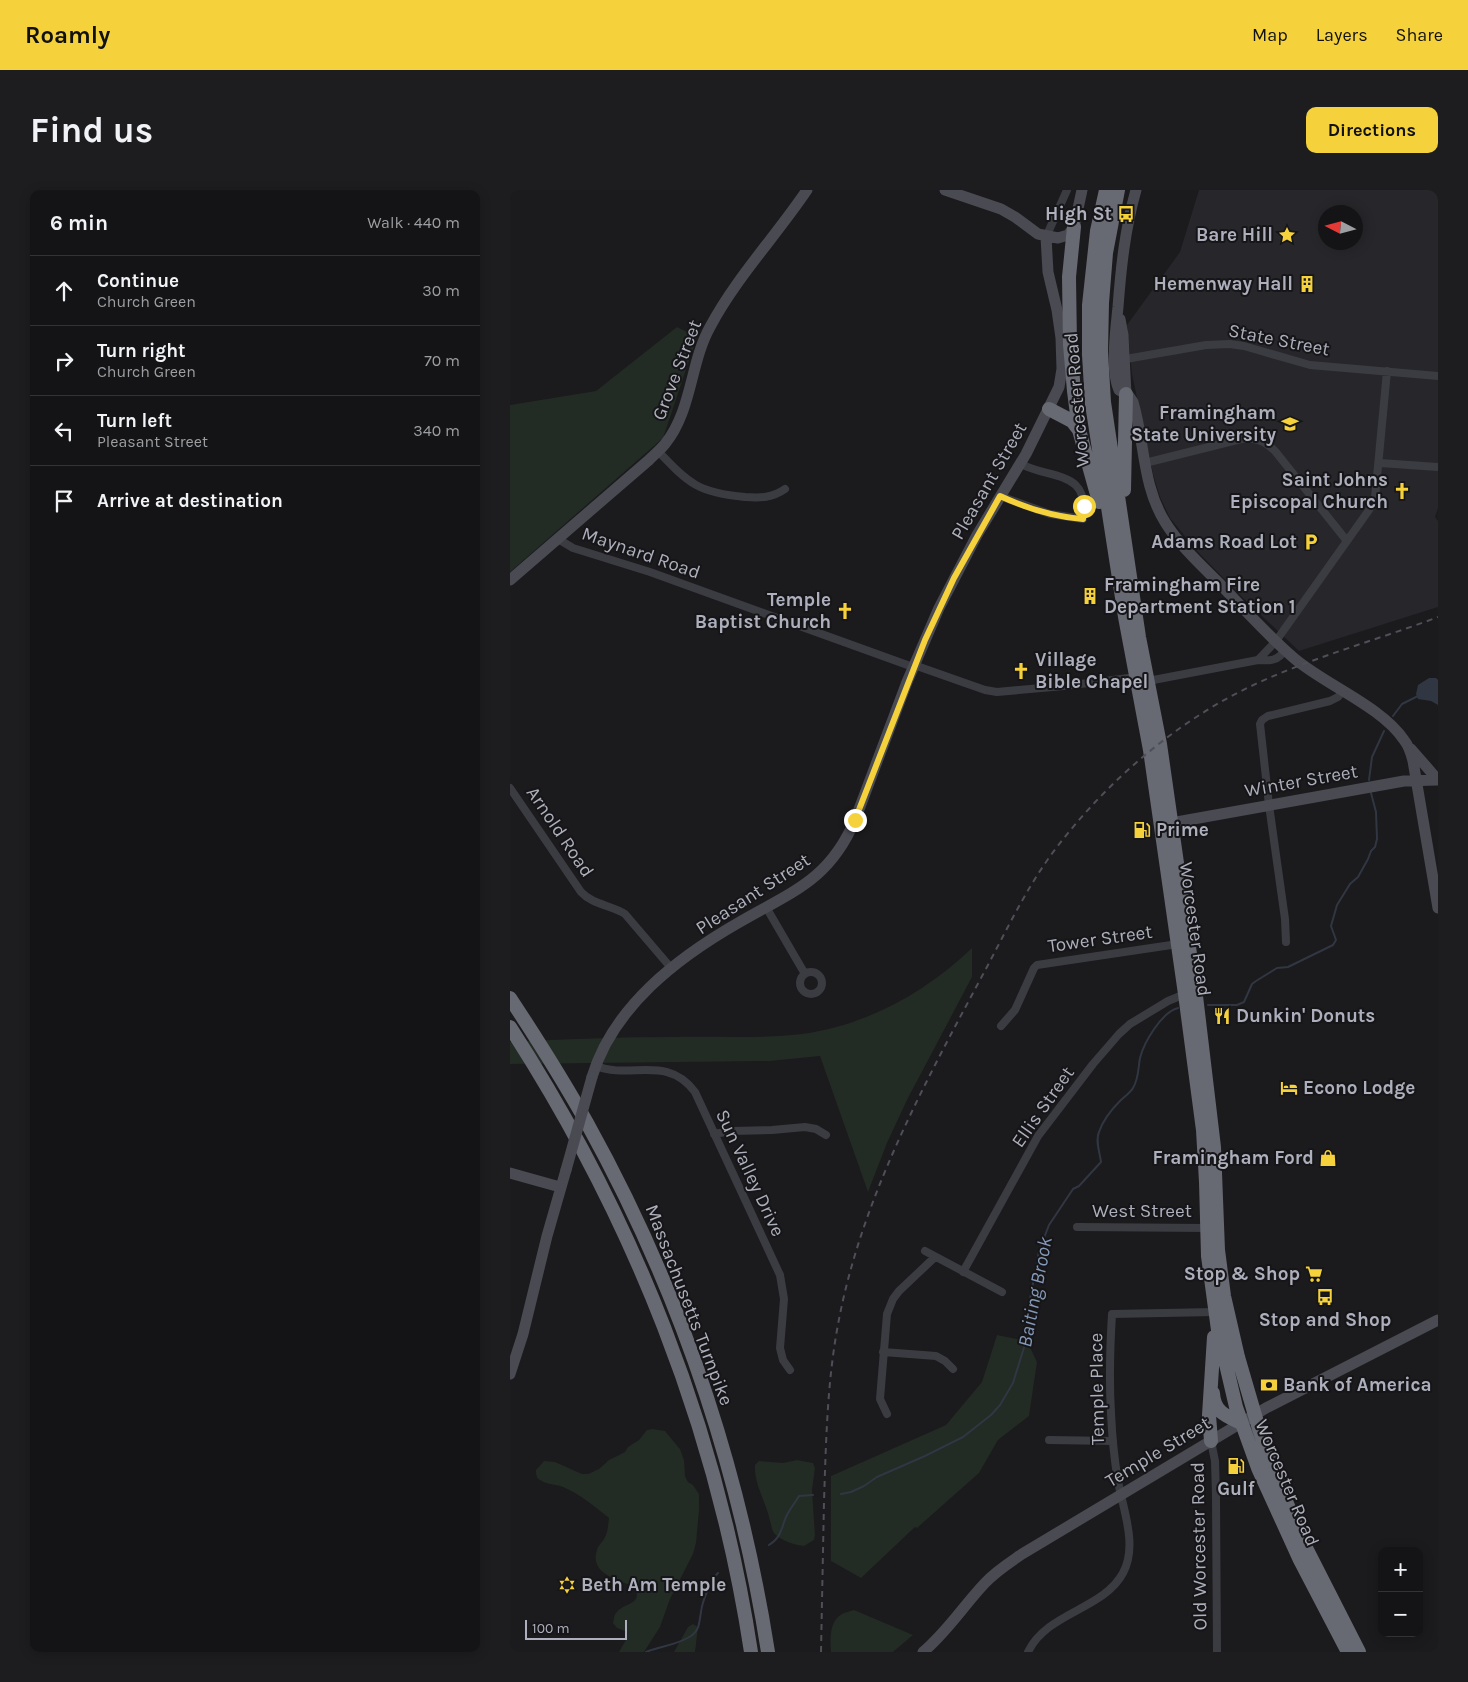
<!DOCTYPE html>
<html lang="en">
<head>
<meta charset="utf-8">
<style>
  body { margin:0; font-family:Karla,sans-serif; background:#1d1d1f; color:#f1f3f6 }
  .controls { position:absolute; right:15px; bottom:15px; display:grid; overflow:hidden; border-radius:10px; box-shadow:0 2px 12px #0003 }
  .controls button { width:45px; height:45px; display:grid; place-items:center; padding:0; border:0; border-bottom:1px solid #333335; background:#141416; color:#f1f3f6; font:25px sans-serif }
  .compass { position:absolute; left:808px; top:15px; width:45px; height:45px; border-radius:50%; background:#141416; box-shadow:0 2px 12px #0003; rotate:276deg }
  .scale { position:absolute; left:15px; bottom:12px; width:102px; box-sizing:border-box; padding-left:5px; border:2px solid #adb0bc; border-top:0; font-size:14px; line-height:18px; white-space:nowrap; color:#adb0bc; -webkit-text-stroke:4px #161518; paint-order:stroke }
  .stop { position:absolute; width:15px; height:15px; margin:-11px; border:4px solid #f5d13b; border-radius:50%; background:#fff }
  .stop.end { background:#f5d13b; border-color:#fff; box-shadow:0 1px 5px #0008 }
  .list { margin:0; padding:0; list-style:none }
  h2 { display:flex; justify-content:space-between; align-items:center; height:65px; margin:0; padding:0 20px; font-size:21px }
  h2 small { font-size:16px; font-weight:400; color:#9d9ea1 }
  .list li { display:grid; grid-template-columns:32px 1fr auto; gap:15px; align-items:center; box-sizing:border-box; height:70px; padding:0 20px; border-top:1px solid #333335 }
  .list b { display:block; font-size:19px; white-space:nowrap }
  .list p { margin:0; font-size:16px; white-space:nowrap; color:#9d9ea1 }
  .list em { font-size:16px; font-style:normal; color:#9d9ea1 }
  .icon { flex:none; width:28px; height:28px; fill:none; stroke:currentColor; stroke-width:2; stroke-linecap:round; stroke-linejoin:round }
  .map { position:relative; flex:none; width:928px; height:1462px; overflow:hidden; border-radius:10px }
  header { display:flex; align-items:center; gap:30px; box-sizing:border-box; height:70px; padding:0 25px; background:#f5d13b; color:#111 }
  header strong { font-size:24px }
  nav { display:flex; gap:28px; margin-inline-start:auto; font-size:18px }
  .intro { display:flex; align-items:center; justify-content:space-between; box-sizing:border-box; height:120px; padding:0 30px }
  h1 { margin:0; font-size:35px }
  .button { padding:12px 22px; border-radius:10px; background:#f5d13b; color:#111; font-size:18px; font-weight:700 }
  main { display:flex; gap:30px; padding:0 30px }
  aside { flex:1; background:#141416; border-radius:10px; box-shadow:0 2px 12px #0003 }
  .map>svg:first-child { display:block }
</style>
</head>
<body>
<header>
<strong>Roamly</strong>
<nav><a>Map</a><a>Layers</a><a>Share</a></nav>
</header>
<div class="intro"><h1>Find us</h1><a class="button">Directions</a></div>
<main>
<aside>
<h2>6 min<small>Walk · 440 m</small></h2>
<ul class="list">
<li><svg class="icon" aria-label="ahead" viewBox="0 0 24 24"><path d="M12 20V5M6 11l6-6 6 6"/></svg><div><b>Continue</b><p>Church Green</p></div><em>30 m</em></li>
<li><svg class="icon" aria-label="right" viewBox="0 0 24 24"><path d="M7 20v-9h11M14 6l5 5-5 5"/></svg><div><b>Turn right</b><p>Church Green</p></div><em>70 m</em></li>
<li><svg class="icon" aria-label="left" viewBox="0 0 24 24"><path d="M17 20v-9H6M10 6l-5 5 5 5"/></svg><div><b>Turn left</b><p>Pleasant Street</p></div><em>340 m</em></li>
<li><svg class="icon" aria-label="arrive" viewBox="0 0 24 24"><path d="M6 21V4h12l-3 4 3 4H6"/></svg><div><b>Arrive at destination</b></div></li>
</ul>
</aside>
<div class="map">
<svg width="928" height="1462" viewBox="0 0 928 1462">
  <rect width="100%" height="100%" fill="#1b1a1d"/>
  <path fill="#27262a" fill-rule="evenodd" d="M689,0H928V318L925,327L928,331V417L789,461L733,408L688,362L660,328L650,307L643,284L622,184L617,135L670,62ZM816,22H846V52H816Z"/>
  <path fill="#222b24" d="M167,137L187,147L153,248L0,382V215L86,201Z
    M462,758V787L397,910L377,953L358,1002L310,866L260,871L0,874V852C54,849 109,847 163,847C206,846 250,849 292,844C357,835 415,803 462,758Z
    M487,1145L517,1151L527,1172L519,1226L488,1250L469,1283L407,1338L405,1337L351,1388L321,1371V1286L436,1235L472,1192Z
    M143,1239L155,1241L170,1259L174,1270L175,1286L178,1292L183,1295L189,1304V1321L186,1353L183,1364L160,1409L150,1437L134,1462H109L117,1448V1442L107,1438L103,1433C104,1429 104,1424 107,1422C115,1412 134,1415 124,1396C108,1391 79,1383 87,1360C88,1355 93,1352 95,1347C98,1342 98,1334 99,1328C85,1317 70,1304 53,1297C45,1294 37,1295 30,1290C26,1288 26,1284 26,1280L34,1271L45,1272L72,1284H78L89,1279L99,1270L115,1262L118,1257L129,1250L137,1240Z
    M287,1270L303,1273L305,1278L302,1300L305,1345L304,1350L294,1356C285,1355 272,1351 266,1345C261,1341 262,1336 260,1331C256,1312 244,1295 245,1275L249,1271L273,1273Z
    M344,1420L403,1445L383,1462H321C320,1450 319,1431 332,1424C335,1422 341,1421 344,1420Z
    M183,1434L188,1437L185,1462H164L178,1437Z"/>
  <path fill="#303742" d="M919,488H926L928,490V515L921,511L908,509L906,504L908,495Z"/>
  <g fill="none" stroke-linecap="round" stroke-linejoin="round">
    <path stroke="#303742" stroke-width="2" d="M883,526L892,514L908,506
      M859,590L862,567L874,541
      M698,815H727L734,812L742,794L746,791L767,778L778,777L823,755L826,750L821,736L827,715L840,694L848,687L858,669L861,661L865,657L867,649L866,622L861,603
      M331,1304L341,1302L354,1296L367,1287L415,1266L453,1247L481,1225L490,1215L503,1193L516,1151L519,1115L529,1061L539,1035L563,999L569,996L591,972C590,963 585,951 589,942C593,930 601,920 610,911C614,907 620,903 623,898C629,888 628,878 630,868C634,852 652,822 668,818
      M259,1355C271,1348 271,1339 276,1327C279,1320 285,1313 289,1306L303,1305
      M136,1462C150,1456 168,1455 181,1446C190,1440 189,1432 191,1422C192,1412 201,1389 208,1383"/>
    <path stroke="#3b3c42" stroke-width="8" d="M536,47L557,0
      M610,170L696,155L720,154L734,156L800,175L928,186
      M148,261C179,294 189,303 235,307C251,308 262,308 275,299
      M635,273L731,249C745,247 755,251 765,261L837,351
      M870,273L928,277
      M490,306L540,324L573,329C580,279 541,290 511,274
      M48,349L63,358L140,382L403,477
      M748,470L766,451L859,320L865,308L877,181
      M404,475L475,500L487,502L554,496L627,487
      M638,491L748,470C760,471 768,471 775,460
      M0,598L71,702C83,715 101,715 115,724L162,779
      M256,717L295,784
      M776,752L775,729L759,615L750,534L752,530L758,526L820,511L828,507L833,501
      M290 793a11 11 0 1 1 22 0a11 11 0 1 1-22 0Z
      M491,836L505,820L524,778L527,775L668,754
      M86,876C121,890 157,864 185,902L270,1085L274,1109L270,1158L273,1170L280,1180
      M204,944L221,941L262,940L295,937L306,939L316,945
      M567,1037L697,1038
      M415,1061L492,1102
      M453,1082L528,946L583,874L609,844L620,834L658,811L675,804
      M373,1162L426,1166L435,1171L443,1179
      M377,1224L370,1209L377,1124L383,1109L389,1101L425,1067
      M539,1250L603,1251
      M701,1251L705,1271L706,1306L707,1462
      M518,1462C537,1422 593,1420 613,1383C628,1355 613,1320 608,1291C604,1268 602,1245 601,1223C599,1190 600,1157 602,1124L705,1122"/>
    <path stroke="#494a52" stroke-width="11" d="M435,0L491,19L505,27L528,44L548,48L558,45L564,37L572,0
      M626,0C615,39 611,77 608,117C606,137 600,182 609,200L619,206L623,212C635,252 632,295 655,332C669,355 691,375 710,394C734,419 758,446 785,469C816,495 872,517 894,550C899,556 901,563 903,571L928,718
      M610,129L613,145L616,204
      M0,390L139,270C144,265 150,260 155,254C182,221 180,173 200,137C226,88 266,46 297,0
      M901,559L928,590
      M661,633L894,591L928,590
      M82,887C103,817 167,768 228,733C281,702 319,691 345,630L397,492L429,418L467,345L516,264L549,197L552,179L551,148L547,120L538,82L536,47
      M0,983L50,997
      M0,1184L13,1144L37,1046L56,980
      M413,1462C437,1442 454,1415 475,1393C486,1381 499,1373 512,1364L756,1218L928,1130"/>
    <path stroke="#676973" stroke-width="14" d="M596,0L587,41L579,115V165L582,214L615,427L640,560L675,804L693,940L696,992L698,1066L708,1140L726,1217L748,1278L790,1370L838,1462
      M608,0L596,63L592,113L591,162L594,212L629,447L650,554L686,806L704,957L708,1060L714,1106L728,1167L749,1239L764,1283L795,1356L849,1462
      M564,37L559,87L560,155L564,201L569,240L589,312
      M539,219L562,231L569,240
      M614,300L616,204
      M0,808C27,849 53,890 77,933C168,1097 229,1277 258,1462
      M0,837C123,1027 207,1238 241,1462
      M703,1203C704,1222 716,1226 731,1233
      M701,1251L699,1225L704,1147"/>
    <path stroke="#4e4f57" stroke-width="2" stroke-dasharray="6 5" stroke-linecap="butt" d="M311,1462C312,1412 313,1361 314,1311C316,1254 317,1196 327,1140C349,1014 411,900 471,788C495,744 516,697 547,657C586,606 636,559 691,524C763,477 849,457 928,427"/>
    <path stroke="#494a52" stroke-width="11" d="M56,980L82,887"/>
  </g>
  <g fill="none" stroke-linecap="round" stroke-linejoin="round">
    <path stroke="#f5d13b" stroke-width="6" d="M345,630L415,450L444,388L490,306C516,318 545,327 573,329L574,316"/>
  </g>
  <defs>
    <g id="bus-bare" transform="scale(1.35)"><path d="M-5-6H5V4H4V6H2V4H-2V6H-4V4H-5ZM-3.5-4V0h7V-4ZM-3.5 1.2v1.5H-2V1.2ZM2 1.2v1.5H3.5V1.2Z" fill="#f5d13b" stroke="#161518" stroke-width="2.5" paint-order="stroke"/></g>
    <g id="sight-bare" transform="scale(1.35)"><path d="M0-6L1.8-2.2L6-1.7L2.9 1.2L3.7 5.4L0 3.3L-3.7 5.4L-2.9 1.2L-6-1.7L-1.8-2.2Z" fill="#f5d13b" stroke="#161518" stroke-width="2.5" paint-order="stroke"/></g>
    <g id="building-bare" transform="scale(1.35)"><path d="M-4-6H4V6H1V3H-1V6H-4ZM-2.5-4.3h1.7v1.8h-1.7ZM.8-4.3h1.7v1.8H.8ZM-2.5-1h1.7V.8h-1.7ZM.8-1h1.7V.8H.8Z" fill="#f5d13b" stroke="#161518" stroke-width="2.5" paint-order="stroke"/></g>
    <g id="university-bare" transform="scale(1.35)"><path d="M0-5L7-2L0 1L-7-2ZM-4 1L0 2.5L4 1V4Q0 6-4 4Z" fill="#f5d13b" stroke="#161518" stroke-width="2.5" paint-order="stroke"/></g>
    <g id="church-bare" transform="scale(1.35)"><path d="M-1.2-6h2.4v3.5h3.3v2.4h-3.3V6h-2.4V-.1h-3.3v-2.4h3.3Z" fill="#f5d13b" stroke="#161518" stroke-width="2.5" paint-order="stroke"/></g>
    <g id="parking-bare" transform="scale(1.35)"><path d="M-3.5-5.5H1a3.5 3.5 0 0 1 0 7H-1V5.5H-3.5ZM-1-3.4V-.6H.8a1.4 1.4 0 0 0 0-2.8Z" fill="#f5d13b" stroke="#161518" stroke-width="2.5" paint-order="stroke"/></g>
    <g id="fuel-bare" transform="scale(1.35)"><path d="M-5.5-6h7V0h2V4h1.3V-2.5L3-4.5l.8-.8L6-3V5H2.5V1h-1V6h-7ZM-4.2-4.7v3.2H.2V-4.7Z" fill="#f5d13b" stroke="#161518" stroke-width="2.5" paint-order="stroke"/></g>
    <g id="restaurant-bare" transform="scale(1.35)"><path d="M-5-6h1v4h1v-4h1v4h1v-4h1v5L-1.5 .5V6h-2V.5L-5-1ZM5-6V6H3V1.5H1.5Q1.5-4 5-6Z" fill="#f5d13b" stroke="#161518" stroke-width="2.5" paint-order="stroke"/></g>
    <g id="hotel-bare" transform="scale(1.35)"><path d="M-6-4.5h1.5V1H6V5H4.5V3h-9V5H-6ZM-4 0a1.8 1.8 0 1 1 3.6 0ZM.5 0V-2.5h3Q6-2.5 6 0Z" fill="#f5d13b" stroke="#161518" stroke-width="2.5" paint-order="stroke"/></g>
    <g id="shop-bare" transform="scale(1.35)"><path d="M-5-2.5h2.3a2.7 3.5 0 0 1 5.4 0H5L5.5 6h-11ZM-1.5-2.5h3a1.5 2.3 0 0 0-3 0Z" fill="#f5d13b" stroke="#161518" stroke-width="2.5" paint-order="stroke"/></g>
    <g id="supermarket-bare" transform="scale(1.35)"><path d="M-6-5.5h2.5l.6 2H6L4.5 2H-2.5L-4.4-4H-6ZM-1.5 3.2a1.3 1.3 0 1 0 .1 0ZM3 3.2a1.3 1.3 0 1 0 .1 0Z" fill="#f5d13b" stroke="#161518" stroke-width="2.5" paint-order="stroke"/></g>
    <g id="bank-bare" transform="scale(1.35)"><path d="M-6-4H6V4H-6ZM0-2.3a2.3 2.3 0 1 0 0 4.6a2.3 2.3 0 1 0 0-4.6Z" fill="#f5d13b" stroke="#161518" stroke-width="2.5" paint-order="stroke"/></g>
    <g id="synagogue-bare" transform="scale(1.35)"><path d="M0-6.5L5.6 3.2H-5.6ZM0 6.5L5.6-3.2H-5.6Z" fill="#f5d13b" stroke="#161518" stroke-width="2.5" paint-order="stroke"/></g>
  </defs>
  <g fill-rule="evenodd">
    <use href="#bus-bare" x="616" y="24"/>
    <use href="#sight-bare" x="777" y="45"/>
    <use href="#building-bare" x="797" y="94"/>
    <use href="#university-bare" x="780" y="234"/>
    <use href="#church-bare" x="892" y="301"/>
    <use href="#parking-bare" x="801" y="352"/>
    <use href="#building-bare" x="580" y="406"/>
    <use href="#church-bare" x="335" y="421"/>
    <use href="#church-bare" x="511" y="481"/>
    <use href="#fuel-bare" x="632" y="640"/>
    <use href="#restaurant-bare" x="712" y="826"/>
    <use href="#hotel-bare" x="779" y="898"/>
    <use href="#shop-bare" x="818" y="968"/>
    <use href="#supermarket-bare" x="804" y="1084"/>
    <use href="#bus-bare" x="815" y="1107"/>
    <use href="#bank-bare" x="759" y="1195"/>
    <use href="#fuel-bare" x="726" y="1276"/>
    <use href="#synagogue-bare" x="57" y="1395"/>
  </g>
  <g text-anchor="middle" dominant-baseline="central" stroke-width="4" stroke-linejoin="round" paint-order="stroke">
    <g font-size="19" font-weight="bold" fill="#adb0bc" stroke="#161518" text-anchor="end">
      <text x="602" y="24">High St</text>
      <text x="763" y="45">Bare Hill</text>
      <text x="783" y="94">Hemenway Hall</text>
      <text x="766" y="223">Framingham<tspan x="766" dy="22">State University</tspan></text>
      <text x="878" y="290">Saint Johns<tspan x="878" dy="22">Episcopal Church</tspan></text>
      <text x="787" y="352">Adams Road Lot</text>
      <text x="594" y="395" text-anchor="start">Framingham Fire<tspan x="594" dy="22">Department Station 1</tspan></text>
      <text x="321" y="410">Temple<tspan x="321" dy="22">Baptist Church</tspan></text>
      <text x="525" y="470" text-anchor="start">Village<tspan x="525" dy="22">Bible Chapel</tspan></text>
      <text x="646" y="640" text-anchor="start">Prime</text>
      <text x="726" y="826" text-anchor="start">Dunkin' Donuts</text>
      <text x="793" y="898" text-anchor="start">Econo Lodge</text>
      <text x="804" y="968">Framingham Ford</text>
      <text x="790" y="1084">Stop &amp; Shop</text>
      <text x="815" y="1130" text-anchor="middle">Stop and Shop</text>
      <text x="773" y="1195" text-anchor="start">Bank of America</text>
      <text x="726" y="1299" text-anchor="middle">Gulf</text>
      <text x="71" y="1395" text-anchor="start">Beth Am Temple</text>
    </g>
    <g font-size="19" fill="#adb0bc" stroke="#161518">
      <text transform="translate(769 150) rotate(11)">State Street</text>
      <text transform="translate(167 180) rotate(-69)">Grove Street</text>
      <text transform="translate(567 210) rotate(-95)">Worcester Road</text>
      <text transform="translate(479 291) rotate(-60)">Pleasant Street</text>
      <text transform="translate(131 363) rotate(19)">Maynard Road</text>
      <text transform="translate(791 591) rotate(-10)">Winter Street</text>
      <text transform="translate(50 642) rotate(56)">Arnold Road</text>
      <text transform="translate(243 704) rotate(-33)">Pleasant Street</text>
      <text transform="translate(685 739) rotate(82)">Worcester Road</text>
      <text transform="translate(590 749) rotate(-8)">Tower Street</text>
      <text transform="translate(533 917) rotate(-55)">Ellis Street</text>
      <text transform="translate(240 983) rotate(65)">Sun Valley Drive</text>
      <text x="632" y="1021">West Street</text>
      <text transform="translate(179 1115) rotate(69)">Massachusetts Turnpike</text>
      <text transform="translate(587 1199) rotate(-91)">Temple Place</text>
      <text transform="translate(648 1262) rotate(-31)">Temple Street</text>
      <text transform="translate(777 1293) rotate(67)">Worcester Road</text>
      <text transform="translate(689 1356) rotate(-91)">Old Worcester Road</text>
    </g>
    <g font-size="20" font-style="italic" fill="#8498b7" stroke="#161518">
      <text transform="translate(525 1102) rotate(-79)">Baiting Brook</text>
    </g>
  </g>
</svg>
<div class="controls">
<button>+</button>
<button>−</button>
</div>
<svg class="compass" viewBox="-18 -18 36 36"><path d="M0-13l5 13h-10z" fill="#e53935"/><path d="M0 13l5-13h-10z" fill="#9d9ea1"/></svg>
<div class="scale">100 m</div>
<div class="stop" style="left:574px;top:316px"></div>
<div class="stop end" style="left:345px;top:630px"></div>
</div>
</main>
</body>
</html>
